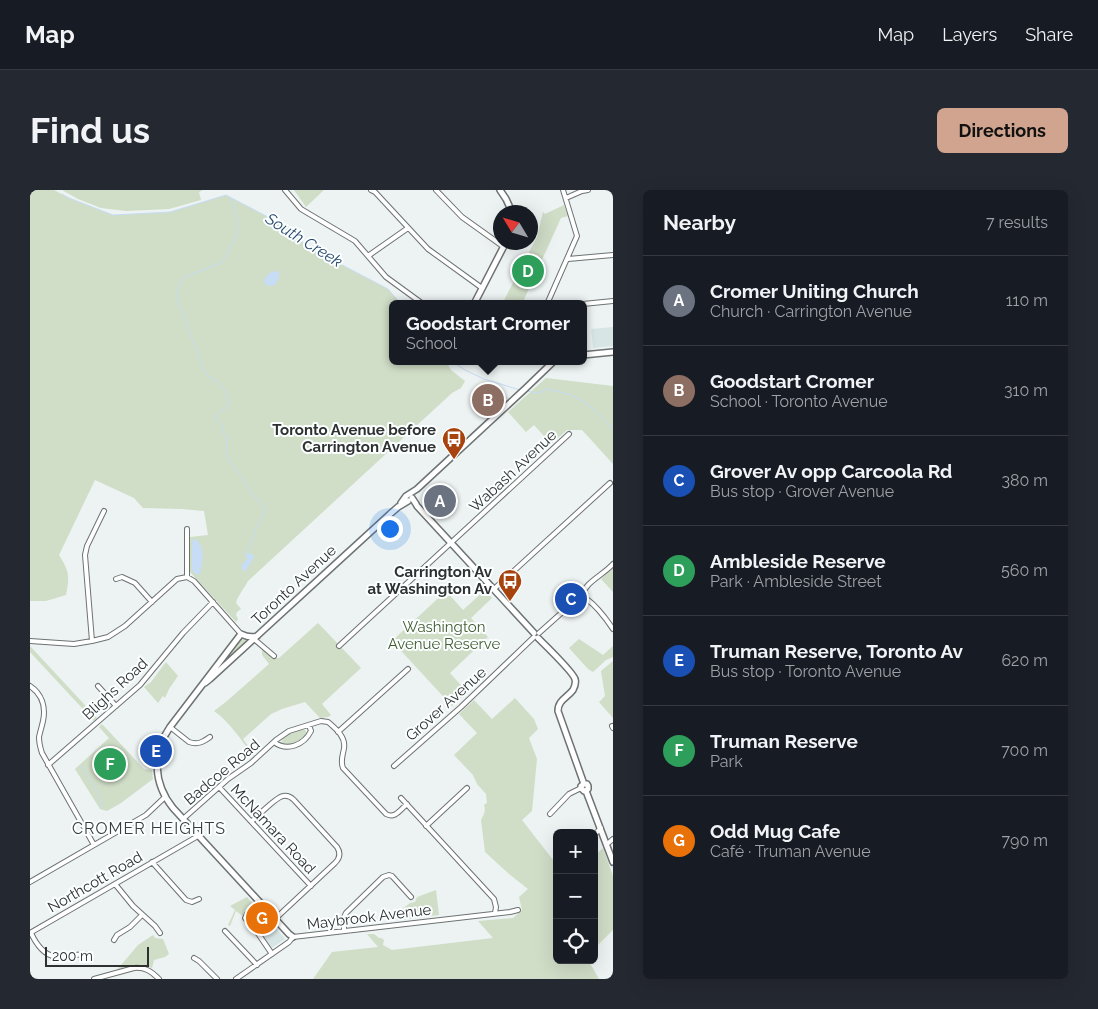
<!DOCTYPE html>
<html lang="en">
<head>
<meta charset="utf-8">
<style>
  body { margin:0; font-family:Raleway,sans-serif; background:#242831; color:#f1f3f6 }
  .controls { position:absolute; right:15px; bottom:15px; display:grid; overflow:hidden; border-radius:8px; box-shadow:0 5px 20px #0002 }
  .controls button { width:45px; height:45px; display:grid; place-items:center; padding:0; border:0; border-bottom:1px solid #363941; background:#171b24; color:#f1f3f6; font:25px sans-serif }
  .compass { position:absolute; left:463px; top:15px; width:45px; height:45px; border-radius:50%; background:#171b24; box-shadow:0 5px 20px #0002; rotate:308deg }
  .scale { position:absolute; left:15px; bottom:12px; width:104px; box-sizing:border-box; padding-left:5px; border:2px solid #2f3131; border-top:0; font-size:14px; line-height:18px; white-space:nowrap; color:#2f3131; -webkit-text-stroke:4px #fcffff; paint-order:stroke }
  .you { position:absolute; left:359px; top:338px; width:18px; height:18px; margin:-12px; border:4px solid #fff; border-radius:50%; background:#1a73e8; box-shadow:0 0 0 8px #1a73e833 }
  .badge { display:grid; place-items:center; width:32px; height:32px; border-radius:50%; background:#d0a48e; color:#fff; font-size:16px; font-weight:700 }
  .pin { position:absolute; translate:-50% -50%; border:2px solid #fff; box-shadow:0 1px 5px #0006 }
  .popup { position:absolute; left:359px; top:110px; width:198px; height:65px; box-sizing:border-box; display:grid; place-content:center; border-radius:8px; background:#171b24; filter:drop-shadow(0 1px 4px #0005); font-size:16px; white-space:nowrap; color:#9ea1a6 }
  .popup b { font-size:19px; color:#f1f3f6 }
  .popup::after { content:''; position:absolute; left:50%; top:100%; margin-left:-10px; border:10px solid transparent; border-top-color:#171b24 }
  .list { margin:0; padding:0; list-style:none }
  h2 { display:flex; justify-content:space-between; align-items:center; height:65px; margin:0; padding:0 20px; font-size:21px }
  h2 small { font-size:16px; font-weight:400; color:#9ea1a6 }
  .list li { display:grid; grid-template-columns:32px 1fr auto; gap:15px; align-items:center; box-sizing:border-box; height:90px; padding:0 20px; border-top:1px solid #363941 }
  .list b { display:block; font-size:19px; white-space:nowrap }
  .list p { margin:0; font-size:16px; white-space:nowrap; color:#9ea1a6 }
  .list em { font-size:16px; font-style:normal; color:#9ea1a6 }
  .icon { flex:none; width:28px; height:28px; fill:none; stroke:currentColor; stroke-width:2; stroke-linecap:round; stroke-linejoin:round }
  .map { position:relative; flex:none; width:583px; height:789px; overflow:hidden; border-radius:8px }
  header { display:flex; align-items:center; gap:30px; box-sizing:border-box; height:70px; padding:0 25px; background:#171b24; border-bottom:1px solid #363941 }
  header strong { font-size:24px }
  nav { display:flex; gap:28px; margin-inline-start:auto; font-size:18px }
  .intro { display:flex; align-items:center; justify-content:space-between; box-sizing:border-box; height:120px; padding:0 30px }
  h1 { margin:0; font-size:35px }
  .button { padding:12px 22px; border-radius:8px; background:#d0a48e; color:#111; font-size:18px; font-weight:700 }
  main { display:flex; gap:30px; padding:0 30px }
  aside { flex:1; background:#171b24; border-radius:8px; box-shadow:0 5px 20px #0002 }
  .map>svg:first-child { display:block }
</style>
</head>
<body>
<header>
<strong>Map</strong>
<nav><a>Map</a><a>Layers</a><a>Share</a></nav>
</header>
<div class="intro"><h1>Find us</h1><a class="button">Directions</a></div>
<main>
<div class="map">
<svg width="583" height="789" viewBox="0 0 583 789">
  <rect width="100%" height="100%" fill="#ecf3f2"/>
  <path fill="#d7e6e5" d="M583,137V156L563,158L561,139Z
    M456,198L473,202L478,208L463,222L443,200Z
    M224,719H227L243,738L245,737L255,749L240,759L217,729V727Z"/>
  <path fill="#d0ddc7" d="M0,0H24L39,8L83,25L140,22L196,5L261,39L276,56L358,99L371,114H363V171H416L421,180L435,191L431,198L422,203L218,391C215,397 207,407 206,413L211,419L207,422L206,425L208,429L206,432L160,382V347L178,345L174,321L152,319L113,318L104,308L65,290L29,365C39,381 40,386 36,405L16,411H0Z
    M32,0H173L169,2L171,10L139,19L96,21L71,18L48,9Z
    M264,0H294L276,17Z
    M534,15L538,26L531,28L492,114H472L507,47L513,22L515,24Z
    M516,188L583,196V274L552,240H537L521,254L504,235L496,242L478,222Z
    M583,377V402L571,389Z
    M455,400L462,408L441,428L458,447L420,483L437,502L422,516L362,451L416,401L433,420Z
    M288,433L331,478L292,514L301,525L298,527L290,528L275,512L252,519L241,524L213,549L224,565L223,566C212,551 199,531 184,521L197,511L239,474L232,465V460L233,458L244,468H249Z
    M211,448L218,450L219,452L179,489L209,449Z
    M549,449L573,465L583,456V467L576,470L563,482L558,479L539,458Z
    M0,456L67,528L64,531L0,462Z
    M583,471V528L569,512L575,506L571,481Z
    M136,472L148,486L139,499L135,508L133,506L128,513L114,497L121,492Z
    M485,508L504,529L508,539L499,548L507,569L502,621L492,630L527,675V770H558L569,789H283L302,762L348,757L337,744H344L349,748H351L354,750L353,755L362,760L463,748L448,731L483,728L492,720L489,707L498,699L479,684L455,662L451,630C454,624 456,621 454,615L457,613L456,604L447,594L443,585L424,565L447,543L429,524L444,510L462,529Z
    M72,534L114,579L122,580L123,589L91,613L77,621L70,619L45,579L79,548L69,537Z
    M270,540H275L277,543C274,552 263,555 254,555L252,551C255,544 264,542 270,540Z
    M573,658L583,686V740L564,759V666Z
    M406,700L409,725L370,730L367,723L380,713L385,712L387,707Z
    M217,707L224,715L214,727L206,721L200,736L198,735L205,720L200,716Z
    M123,745L125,748L133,749L139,764L135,767L124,770L122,778C109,772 100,776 87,780L108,755Z"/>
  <path fill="#c7dcf5" d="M245,81L249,82V88L245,95L237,96L234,92C235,86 240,82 245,81Z
    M166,349C175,357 173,373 170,384L168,385L163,382L162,379V353L163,350Z
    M215,362L224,365L223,369L215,382L213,380L211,375L217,370Z"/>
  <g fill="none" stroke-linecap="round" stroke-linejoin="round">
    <path stroke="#c7dcf5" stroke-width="1" d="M32,4L39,8L83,25L140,22L196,5L261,39L276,56L358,99L371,114
      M200,7L203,15L208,34L207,46L198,61L196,67L191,73L155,87L149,94L147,103L149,116L155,125L157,137L167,160L174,181L176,184L187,192L197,203L199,215L185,226L187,230L192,235L194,244L197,248V262L200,272L212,287L219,300L236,319L226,338L219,359L216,362
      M422,171L435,180L454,189L490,200
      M496,201L508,203L517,199C525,201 533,202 541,205C556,211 573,226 583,240
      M51,575L69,605L71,614L70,618"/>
    <g stroke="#6d7272" stroke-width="6">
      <path id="street" d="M255,0L271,19L276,22L325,51L356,87L393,114
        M341,0L345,2L398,59L452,98
        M406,0L432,27L474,57
        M536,8L552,1L558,0
        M338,66L378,38
        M538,69L583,65
        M517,114L547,46L533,0
        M553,114L583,111
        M157,387V339
        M86,389L92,387L105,393L122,412
        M464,399L580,293
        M551,407C561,408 577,430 583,439
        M509,443L547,409L551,407C556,391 572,386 583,374
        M224,449L244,466
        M0,451L44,454L62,451L78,447L95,436L147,389L157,387L164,391L211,444
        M62,451L55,365L57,356L74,321
        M309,456L539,244
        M0,496C12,504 16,517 13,531C12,536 10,542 9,547C9,552 10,557 12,563L64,655
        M68,496L86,516
        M582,536L583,538
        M140,537L159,552C168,555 173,552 180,547
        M308,542L378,479
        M244,552C257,562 274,555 281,541L279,535
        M18,575L110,495L153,443L183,412
        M364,576L431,517L504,447
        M189,597L281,696
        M371,608L464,709L466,717L465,723
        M520,624L539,604L551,598
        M153,629L198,589L221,573L246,550L259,541L291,531L298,532C306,539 316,547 314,558C313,566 310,570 313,578L356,624C365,629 370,620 377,614
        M222,631C228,626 246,607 253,606C258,605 261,607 264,610L307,657C311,663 310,668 305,673L245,729
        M396,636L437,598
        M564,645L571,638
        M576,655L583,649
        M122,672L156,710L162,712L169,709
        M0,692L116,625L135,607
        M85,694L103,716L125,736L130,743
        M229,712L217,724L215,728L227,742L242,764
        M195,741L227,775
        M314,741V727L316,723L353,687L359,685L362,686L381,707
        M0,743L168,646
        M1,743C7,756 17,770 35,767C42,766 48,764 55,764
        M84,750L87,745L100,737L112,725
        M164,768L169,771L187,789
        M64,789L104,778C115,777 121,781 129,789
        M206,789L259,752L263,747L480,722L488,720"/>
    </g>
    <g stroke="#6d7272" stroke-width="8">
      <path id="secondary" d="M470,0L476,9L482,22
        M444,114L476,52
        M553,165L583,162
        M382,308L386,314L387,316L504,443
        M371,313L376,306L387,299L496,198L524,171
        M227,446C221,448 217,447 211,444L140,537C122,563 123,593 143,618L259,744L263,747
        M508,448C514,454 543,482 545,489C546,492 545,496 543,500C537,508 528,510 528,521L554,594
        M175,493L180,489L360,324L368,317L378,311
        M556,601H554L551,598V596L554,594H557L558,596V599L556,601L583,672"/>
    </g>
    <use href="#street" stroke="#fff" stroke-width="4"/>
    <use href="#secondary" stroke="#fff" stroke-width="5"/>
  </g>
  <defs>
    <g id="bus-pin" transform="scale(1.25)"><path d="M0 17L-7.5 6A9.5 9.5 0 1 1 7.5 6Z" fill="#a7430e" stroke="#fcffff"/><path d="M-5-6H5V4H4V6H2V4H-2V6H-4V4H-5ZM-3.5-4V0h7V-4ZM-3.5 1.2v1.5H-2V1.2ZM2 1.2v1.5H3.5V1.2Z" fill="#fff"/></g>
  </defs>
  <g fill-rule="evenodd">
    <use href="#bus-pin" x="424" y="249"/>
    <use href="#bus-pin" x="480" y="391"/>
  </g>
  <g text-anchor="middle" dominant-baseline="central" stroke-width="4" stroke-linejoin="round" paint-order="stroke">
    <g font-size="15" font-weight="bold" fill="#2f3131" stroke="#fcffff" text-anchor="end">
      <text x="406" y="240">Toronto Avenue before<tspan x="406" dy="17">Carrington Avenue</tspan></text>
      <text x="462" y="382">Carrington Av<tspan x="462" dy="17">at Washington Av</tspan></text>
    </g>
    <g font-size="15" fill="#2f3131" stroke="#fcffff">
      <text transform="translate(483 281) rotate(-43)">Wabash Avenue</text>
      <text transform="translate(264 395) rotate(-43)">Toronto Avenue</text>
      <text transform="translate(85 499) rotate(-43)">Blighs Road</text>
      <text transform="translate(416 514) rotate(-42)">Grover Avenue</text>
      <text transform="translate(192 582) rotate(-40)">Badcoe Road</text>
      <text transform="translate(243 639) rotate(47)">McNamara Road</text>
      <text transform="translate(65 692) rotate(-30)">Northcott Road</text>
      <text transform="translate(339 727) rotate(-7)">Maybrook Avenue</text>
    </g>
    <g font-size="15" fill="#445c32" stroke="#fcffff">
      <text x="414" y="437">Washington<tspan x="414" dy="17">Avenue Reserve</tspan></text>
    </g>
    <g font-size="16" font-style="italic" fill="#29496d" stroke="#fcffff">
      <text transform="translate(274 50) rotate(32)">South Creek</text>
    </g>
    <g font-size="16" letter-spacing="1" fill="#393e3d" stroke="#fcffff">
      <text x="119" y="638">CROMER HEIGHTS</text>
    </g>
  </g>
</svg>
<div class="controls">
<button>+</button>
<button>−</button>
<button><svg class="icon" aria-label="locate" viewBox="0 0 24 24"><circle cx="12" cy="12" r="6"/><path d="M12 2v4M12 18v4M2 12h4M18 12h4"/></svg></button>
</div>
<svg class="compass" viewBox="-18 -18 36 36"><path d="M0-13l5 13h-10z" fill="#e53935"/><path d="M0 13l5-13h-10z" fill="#9ea1a6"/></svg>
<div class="scale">200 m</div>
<div class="you"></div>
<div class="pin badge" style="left:410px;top:311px;background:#6b7280">A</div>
<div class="pin badge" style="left:458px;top:210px;background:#8d6e63">B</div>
<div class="popup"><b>Goodstart Cromer</b>School</div>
<div class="pin badge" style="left:541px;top:409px;background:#1a4fb4">C</div>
<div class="pin badge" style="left:498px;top:81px;background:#2e9e5b">D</div>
<div class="pin badge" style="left:126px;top:561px;background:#1a4fb4">E</div>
<div class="pin badge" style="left:80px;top:574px;background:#2e9e5b">F</div>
<div class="pin badge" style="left:232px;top:728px;background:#e8710a">G</div>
</div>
<aside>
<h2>Nearby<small>7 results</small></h2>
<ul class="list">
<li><span class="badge" style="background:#6b7280">A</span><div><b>Cromer Uniting Church</b><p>Church · Carrington Avenue</p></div><em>110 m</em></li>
<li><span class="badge" style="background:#8d6e63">B</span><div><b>Goodstart Cromer</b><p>School · Toronto Avenue</p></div><em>310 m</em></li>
<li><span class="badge" style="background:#1a4fb4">C</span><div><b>Grover Av opp Carcoola Rd</b><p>Bus stop · Grover Avenue</p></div><em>380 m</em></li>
<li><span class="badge" style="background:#2e9e5b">D</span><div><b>Ambleside Reserve</b><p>Park · Ambleside Street</p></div><em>560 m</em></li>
<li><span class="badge" style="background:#1a4fb4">E</span><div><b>Truman Reserve, Toronto Av</b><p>Bus stop · Toronto Avenue</p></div><em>620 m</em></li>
<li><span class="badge" style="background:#2e9e5b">F</span><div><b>Truman Reserve</b><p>Park</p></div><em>700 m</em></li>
<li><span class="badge" style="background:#e8710a">G</span><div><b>Odd Mug Cafe</b><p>Café · Truman Avenue</p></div><em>790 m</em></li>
</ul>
</aside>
</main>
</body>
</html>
